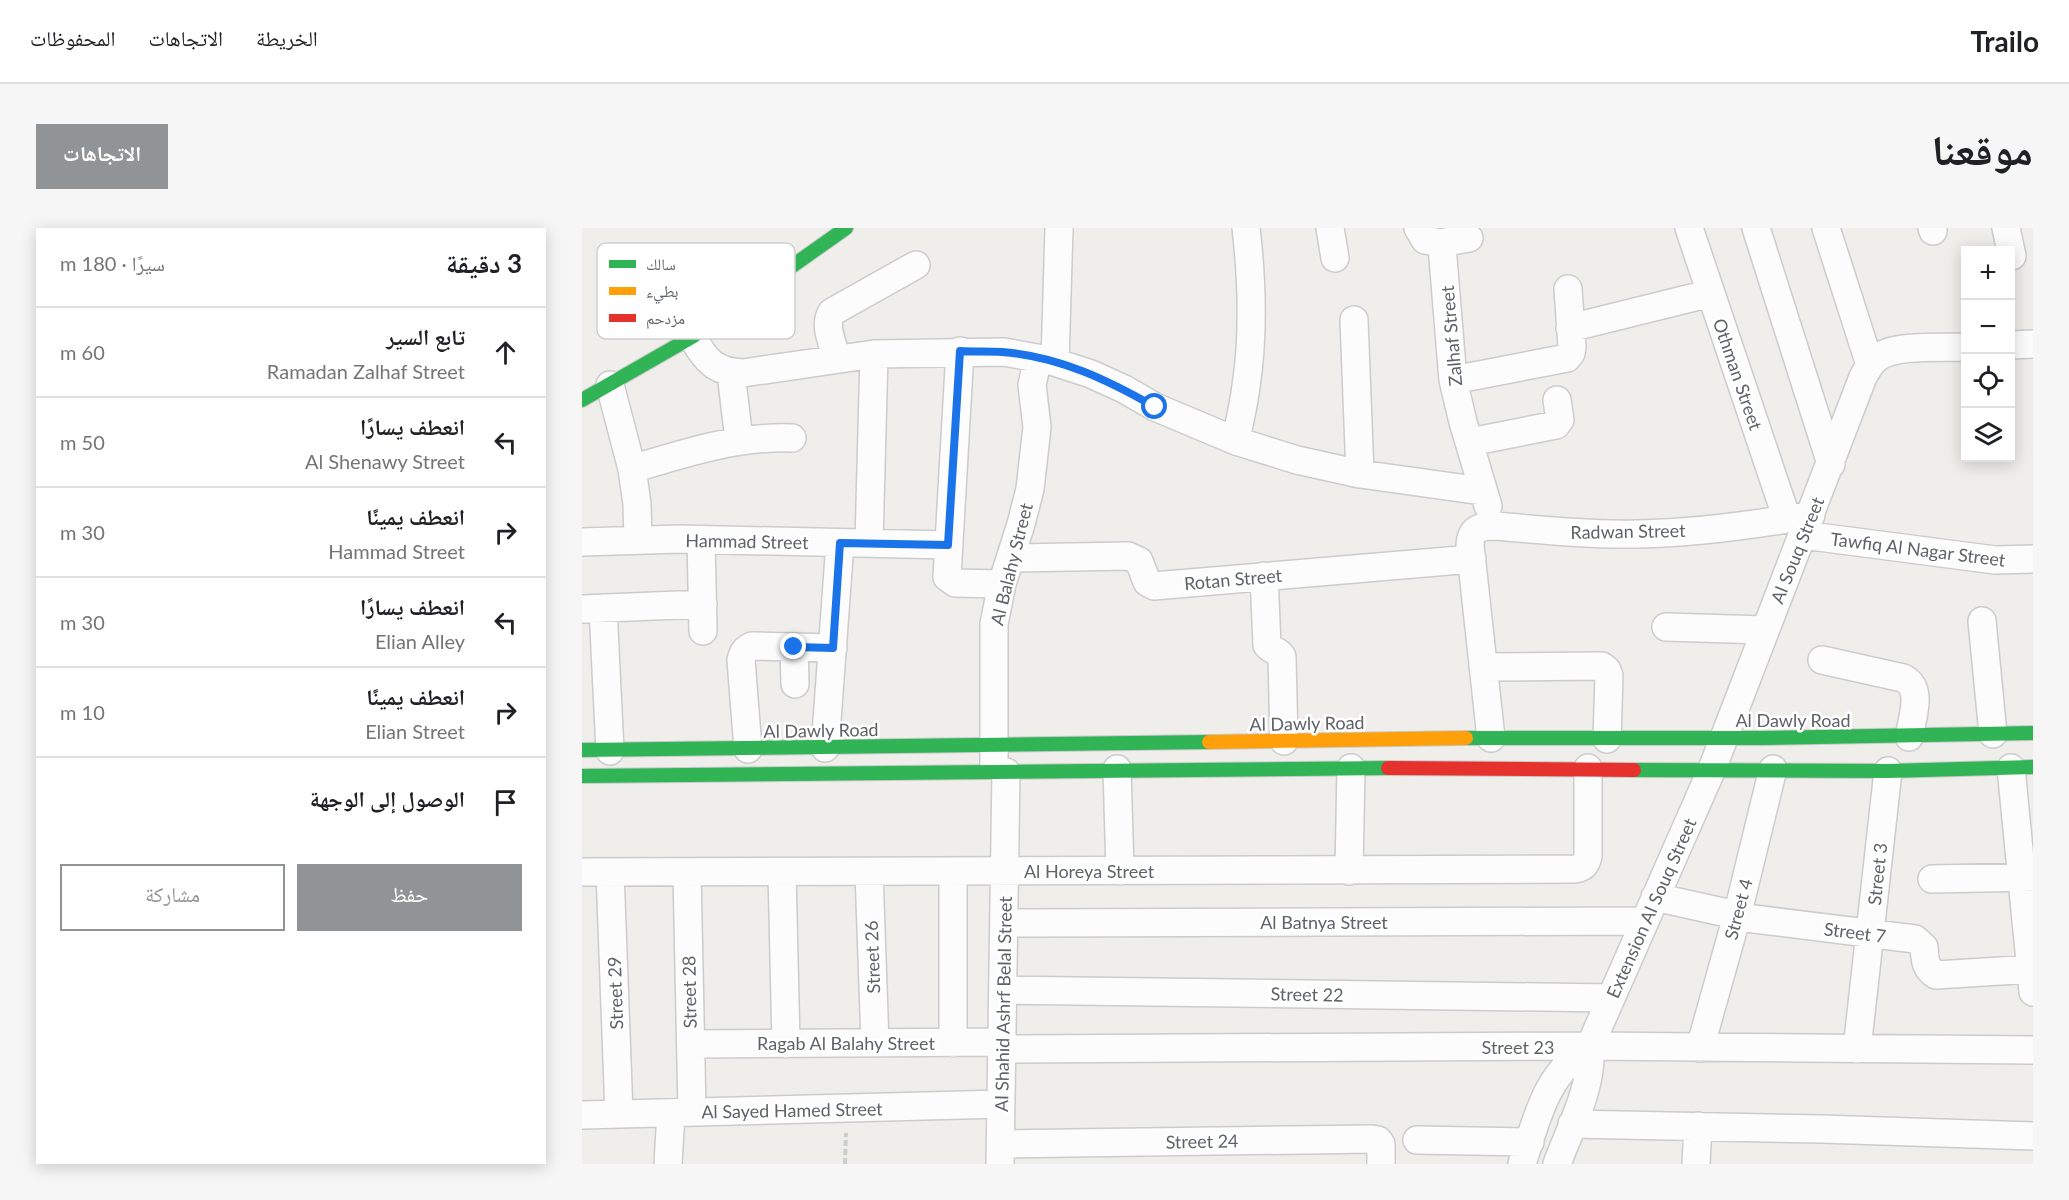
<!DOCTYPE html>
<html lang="ar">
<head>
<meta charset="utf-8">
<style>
  body { margin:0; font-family:Lato,"Noto Naskh Arabic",sans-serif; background:#f6f6f6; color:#202124; direction:rtl }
  .controls { position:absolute; right:18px; top:18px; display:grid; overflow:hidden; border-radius:0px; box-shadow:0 3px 15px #0003 }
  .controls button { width:54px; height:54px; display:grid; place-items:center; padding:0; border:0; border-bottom:2px solid #e0e0e0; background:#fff; color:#202124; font:30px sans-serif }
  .stop { position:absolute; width:18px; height:18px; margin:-14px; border:4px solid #1a73e8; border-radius:50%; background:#fff }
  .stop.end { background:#1a73e8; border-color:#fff; box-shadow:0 2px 6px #0008 }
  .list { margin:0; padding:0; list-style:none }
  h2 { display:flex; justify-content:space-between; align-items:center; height:78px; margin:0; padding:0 24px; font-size:26px }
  h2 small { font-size:20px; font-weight:400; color:#757577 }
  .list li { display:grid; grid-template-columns:39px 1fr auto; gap:18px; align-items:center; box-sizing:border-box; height:90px; padding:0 24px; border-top:2px solid #e0e0e0 }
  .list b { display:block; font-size:22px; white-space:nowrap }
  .list p { margin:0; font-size:20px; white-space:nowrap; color:#757577 }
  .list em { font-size:20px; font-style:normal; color:#757577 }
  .actions { display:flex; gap:12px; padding:18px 24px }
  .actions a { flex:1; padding:14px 0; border:2px solid #919496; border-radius:0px; text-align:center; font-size:21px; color:#919496 }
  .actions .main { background:#919496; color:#fff }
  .icon { flex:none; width:33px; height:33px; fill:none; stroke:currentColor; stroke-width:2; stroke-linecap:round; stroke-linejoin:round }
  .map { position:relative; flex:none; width:1451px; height:936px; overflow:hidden; direction:ltr; border-radius:0px }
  header { display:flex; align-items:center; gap:36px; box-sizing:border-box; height:84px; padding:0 30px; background:#fff; border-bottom:2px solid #e0e0e0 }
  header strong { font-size:28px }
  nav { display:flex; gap:33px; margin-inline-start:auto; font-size:21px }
  .intro { display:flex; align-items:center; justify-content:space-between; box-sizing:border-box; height:144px; padding:0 36px }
  h1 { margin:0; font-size:42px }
  .button { padding:15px 27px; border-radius:0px; background:#919496; color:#fff; font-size:21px; font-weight:700 }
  main { display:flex; gap:36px; padding:0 36px }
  aside { flex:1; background:#fff; border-radius:0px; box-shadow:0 3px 15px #0003 }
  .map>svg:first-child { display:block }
</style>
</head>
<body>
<header>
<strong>Trailo</strong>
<nav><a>الخريطة</a><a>الاتجاهات</a><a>المحفوظات</a></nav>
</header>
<div class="intro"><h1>موقعنا</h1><a class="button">الاتجاهات</a></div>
<main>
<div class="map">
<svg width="1451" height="936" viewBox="0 0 1451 936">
  <rect width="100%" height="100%" fill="#efeeea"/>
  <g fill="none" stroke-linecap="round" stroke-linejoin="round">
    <g stroke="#cbcccc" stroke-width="30">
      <path id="street" d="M748,0L753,30
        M836,0L843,12L854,14L860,18L871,152L881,194L906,278
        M1107,0L1205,291
        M1174,0L1249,236
        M1244,0L1288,137
        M1350,0L1351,3
        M1424,0L1430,28
        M858,15L887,10
        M772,92L778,246
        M988,100L1129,65
        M110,109C124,132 132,144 161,145L292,126L422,124L466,132L509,146L542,161L573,179L654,213L715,232L778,246L900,263
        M1428,117L1451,116
        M378,123L365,349L373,355L420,356
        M255,131C251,116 241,97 250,84L334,37
        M473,134L477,0
        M149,145L157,212
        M871,152L985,130L989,125L990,119L986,61
        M28,157L50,241L55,276L56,311
        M654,213C657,195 662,176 664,158C672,106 670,52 664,0
        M888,214L974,197L978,192L975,172
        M50,241C103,225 154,208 210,210
        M1221,307L1413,332L1451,331
        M119,312L121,403
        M0,314L98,311L366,317
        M287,315L292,126
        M429,330L546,328L557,333L565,354L572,358L890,331
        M682,348L685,417C689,423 697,422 700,429L702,513
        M21,380L28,523
        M0,381L121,376
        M1400,393L1411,506
        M1084,399L1183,402
        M212,419L213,456
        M1240,432L1321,450C1342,460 1330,490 1327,509
        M901,439L1020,438L1025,442L1027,448L1025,511
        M909,510L888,317C889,300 899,298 914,298C961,302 1008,307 1056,306C1113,305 1172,297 1229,287
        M243,520L258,315
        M166,521L159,432C161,424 163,421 170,418L251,420
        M412,536V396L420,356L439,296L448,261L455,199L450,157L456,130
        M1429,540L1451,764
        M535,541L538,643
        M767,643L769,540
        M0,644L992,641C1001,640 1004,637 1006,628V540
        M28,644L37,886
        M105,644L110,884
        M200,644L204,816
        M287,644L293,815
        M1350,651L1451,649
        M1073,669L1172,691L1333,711L1342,719C1343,732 1343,740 1354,747L1451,741
        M422,695L1063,693
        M421,762L1029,770
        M371,815V644
        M109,816L420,814
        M1118,820L1155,688L1191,541
        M420,821L1008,818L1451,822
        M1275,821L1306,543
        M0,887L419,876
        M990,896L1239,901L1451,908
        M835,912L948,914
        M419,916L790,911L796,912L799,916V936
        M86,936L89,885
        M418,936L424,544
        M940,936C955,890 964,845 1008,818
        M975,936C989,898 1011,859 1008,818L1130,541L1281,149C1285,142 1288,135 1295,130C1312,116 1361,120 1384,119
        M1114,936L1116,898"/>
    </g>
    <g stroke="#cacacb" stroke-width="16">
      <path id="fast" d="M0,172L110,109L264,0
        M884,510H1180L1451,505
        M0,522L627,514
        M1052,542L1306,543L1451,539
        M0,548L806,540"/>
    </g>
    <g stroke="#cacacb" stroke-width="16">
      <path id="slow" d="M627,514L884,510"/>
    </g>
    <g stroke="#cacacb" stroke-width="16">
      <path id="jam" d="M806,540L1052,542"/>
    </g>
    <path stroke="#cacfcc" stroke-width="4" stroke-dasharray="6 3" stroke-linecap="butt" d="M263,936L264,905"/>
    <use href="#street" stroke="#fdfcfc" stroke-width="27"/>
    <use href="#fast" stroke="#30b455" stroke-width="14"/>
    <use href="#slow" stroke="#ff9f0a" stroke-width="14"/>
    <use href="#jam" stroke="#e5322d" stroke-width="14"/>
  </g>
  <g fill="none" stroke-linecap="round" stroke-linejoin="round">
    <path stroke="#1a73e8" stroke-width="8" d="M212,419L251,420L258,315L366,317L378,123C392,124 406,123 420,124C476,128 526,152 573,179"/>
  </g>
  <g text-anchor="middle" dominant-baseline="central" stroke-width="5" stroke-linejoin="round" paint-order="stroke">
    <g font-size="18" fill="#5f6368" stroke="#fff">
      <text transform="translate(869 108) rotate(-95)">Zalhaf Street</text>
      <text transform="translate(1156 146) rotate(71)">Othman Street</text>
      <text transform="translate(1046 303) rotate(-1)">Radwan Street</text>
      <text transform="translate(165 313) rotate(1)">Hammad Street</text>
      <text transform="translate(1336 321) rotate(7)">Tawfiq Al Nagar Street</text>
      <text transform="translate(1215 322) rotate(-68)">Al Souq Street</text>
      <text transform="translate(429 336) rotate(-76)">Al Balahy Street</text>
      <text transform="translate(651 351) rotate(-5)">Rotan Street</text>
      <text x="1211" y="492">Al Dawly Road</text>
      <text transform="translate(725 495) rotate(-1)">Al Dawly Road</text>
      <text transform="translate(239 502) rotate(-1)">Al Dawly Road</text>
      <text x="507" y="643">Al Horeya Street</text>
      <text transform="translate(1295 646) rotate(-84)">Street 3</text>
      <text transform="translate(1069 680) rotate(-66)">Extension Al Souq Street</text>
      <text transform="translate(1156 681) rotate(-75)">Street 4</text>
      <text x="742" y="694">Al Batnya Street</text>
      <text transform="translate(1273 704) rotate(7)">Street 7</text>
      <text transform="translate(290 729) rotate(-92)">Street 26</text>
      <text transform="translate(107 764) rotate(-91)">Street 28</text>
      <text transform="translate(33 765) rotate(-92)">Street 29</text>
      <text transform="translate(725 766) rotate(1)">Street 22</text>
      <text transform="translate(421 776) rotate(-89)">Al Shahid Ashrf Belal Street</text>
      <text x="264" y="815">Ragab Al Balahy Street</text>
      <text x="936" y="819">Street 23</text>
      <text transform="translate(210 882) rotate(-1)">Al Sayed Hamed Street</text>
      <text transform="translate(620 913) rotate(-1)">Street 24</text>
    </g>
  </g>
  <rect x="15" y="15" width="198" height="96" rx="9" fill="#fff" stroke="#cfd0d2" stroke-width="1.5"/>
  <rect x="27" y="32" width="27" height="8" fill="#30b455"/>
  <rect x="27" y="59" width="27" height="8" fill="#ff9f0a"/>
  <rect x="27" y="86" width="27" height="8" fill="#e5322d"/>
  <g font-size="16" fill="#5f6368">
    <text x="64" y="42">سالك</text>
    <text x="64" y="69">بطيء</text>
    <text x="64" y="96">مزدحم</text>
  </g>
</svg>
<div class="controls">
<button>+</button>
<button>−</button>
<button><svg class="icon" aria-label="locate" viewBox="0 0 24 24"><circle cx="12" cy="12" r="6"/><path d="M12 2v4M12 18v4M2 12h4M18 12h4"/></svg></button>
<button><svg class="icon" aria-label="layers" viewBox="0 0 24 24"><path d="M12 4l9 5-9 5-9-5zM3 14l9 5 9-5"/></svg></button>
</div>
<div class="stop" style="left:573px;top:179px"></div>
<div class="stop end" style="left:212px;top:419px"></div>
</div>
<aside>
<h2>3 دقيقة<small>سيرًا · 180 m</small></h2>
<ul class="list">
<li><svg class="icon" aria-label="ahead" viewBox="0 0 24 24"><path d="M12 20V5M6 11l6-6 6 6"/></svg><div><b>تابع السير</b><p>Ramadan Zalhaf Street</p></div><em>60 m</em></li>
<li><svg class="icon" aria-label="left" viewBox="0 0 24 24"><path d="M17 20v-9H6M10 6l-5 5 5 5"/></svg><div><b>انعطف يسارًا</b><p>Al Shenawy Street</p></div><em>50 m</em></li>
<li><svg class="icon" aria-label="right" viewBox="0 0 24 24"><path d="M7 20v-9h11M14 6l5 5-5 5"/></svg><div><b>انعطف يمينًا</b><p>Hammad Street</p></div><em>30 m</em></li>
<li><svg class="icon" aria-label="left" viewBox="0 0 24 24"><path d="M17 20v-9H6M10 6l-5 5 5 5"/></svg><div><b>انعطف يسارًا</b><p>Elian Alley</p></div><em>30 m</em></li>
<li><svg class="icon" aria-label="right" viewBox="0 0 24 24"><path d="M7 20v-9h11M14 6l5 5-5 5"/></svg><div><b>انعطف يمينًا</b><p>Elian Street</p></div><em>10 m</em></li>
<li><svg class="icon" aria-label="arrive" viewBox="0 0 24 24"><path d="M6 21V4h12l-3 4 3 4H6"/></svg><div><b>الوصول إلى الوجهة</b></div></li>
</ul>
<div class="actions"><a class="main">حفظ</a><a>مشاركة</a></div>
</aside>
</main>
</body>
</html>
